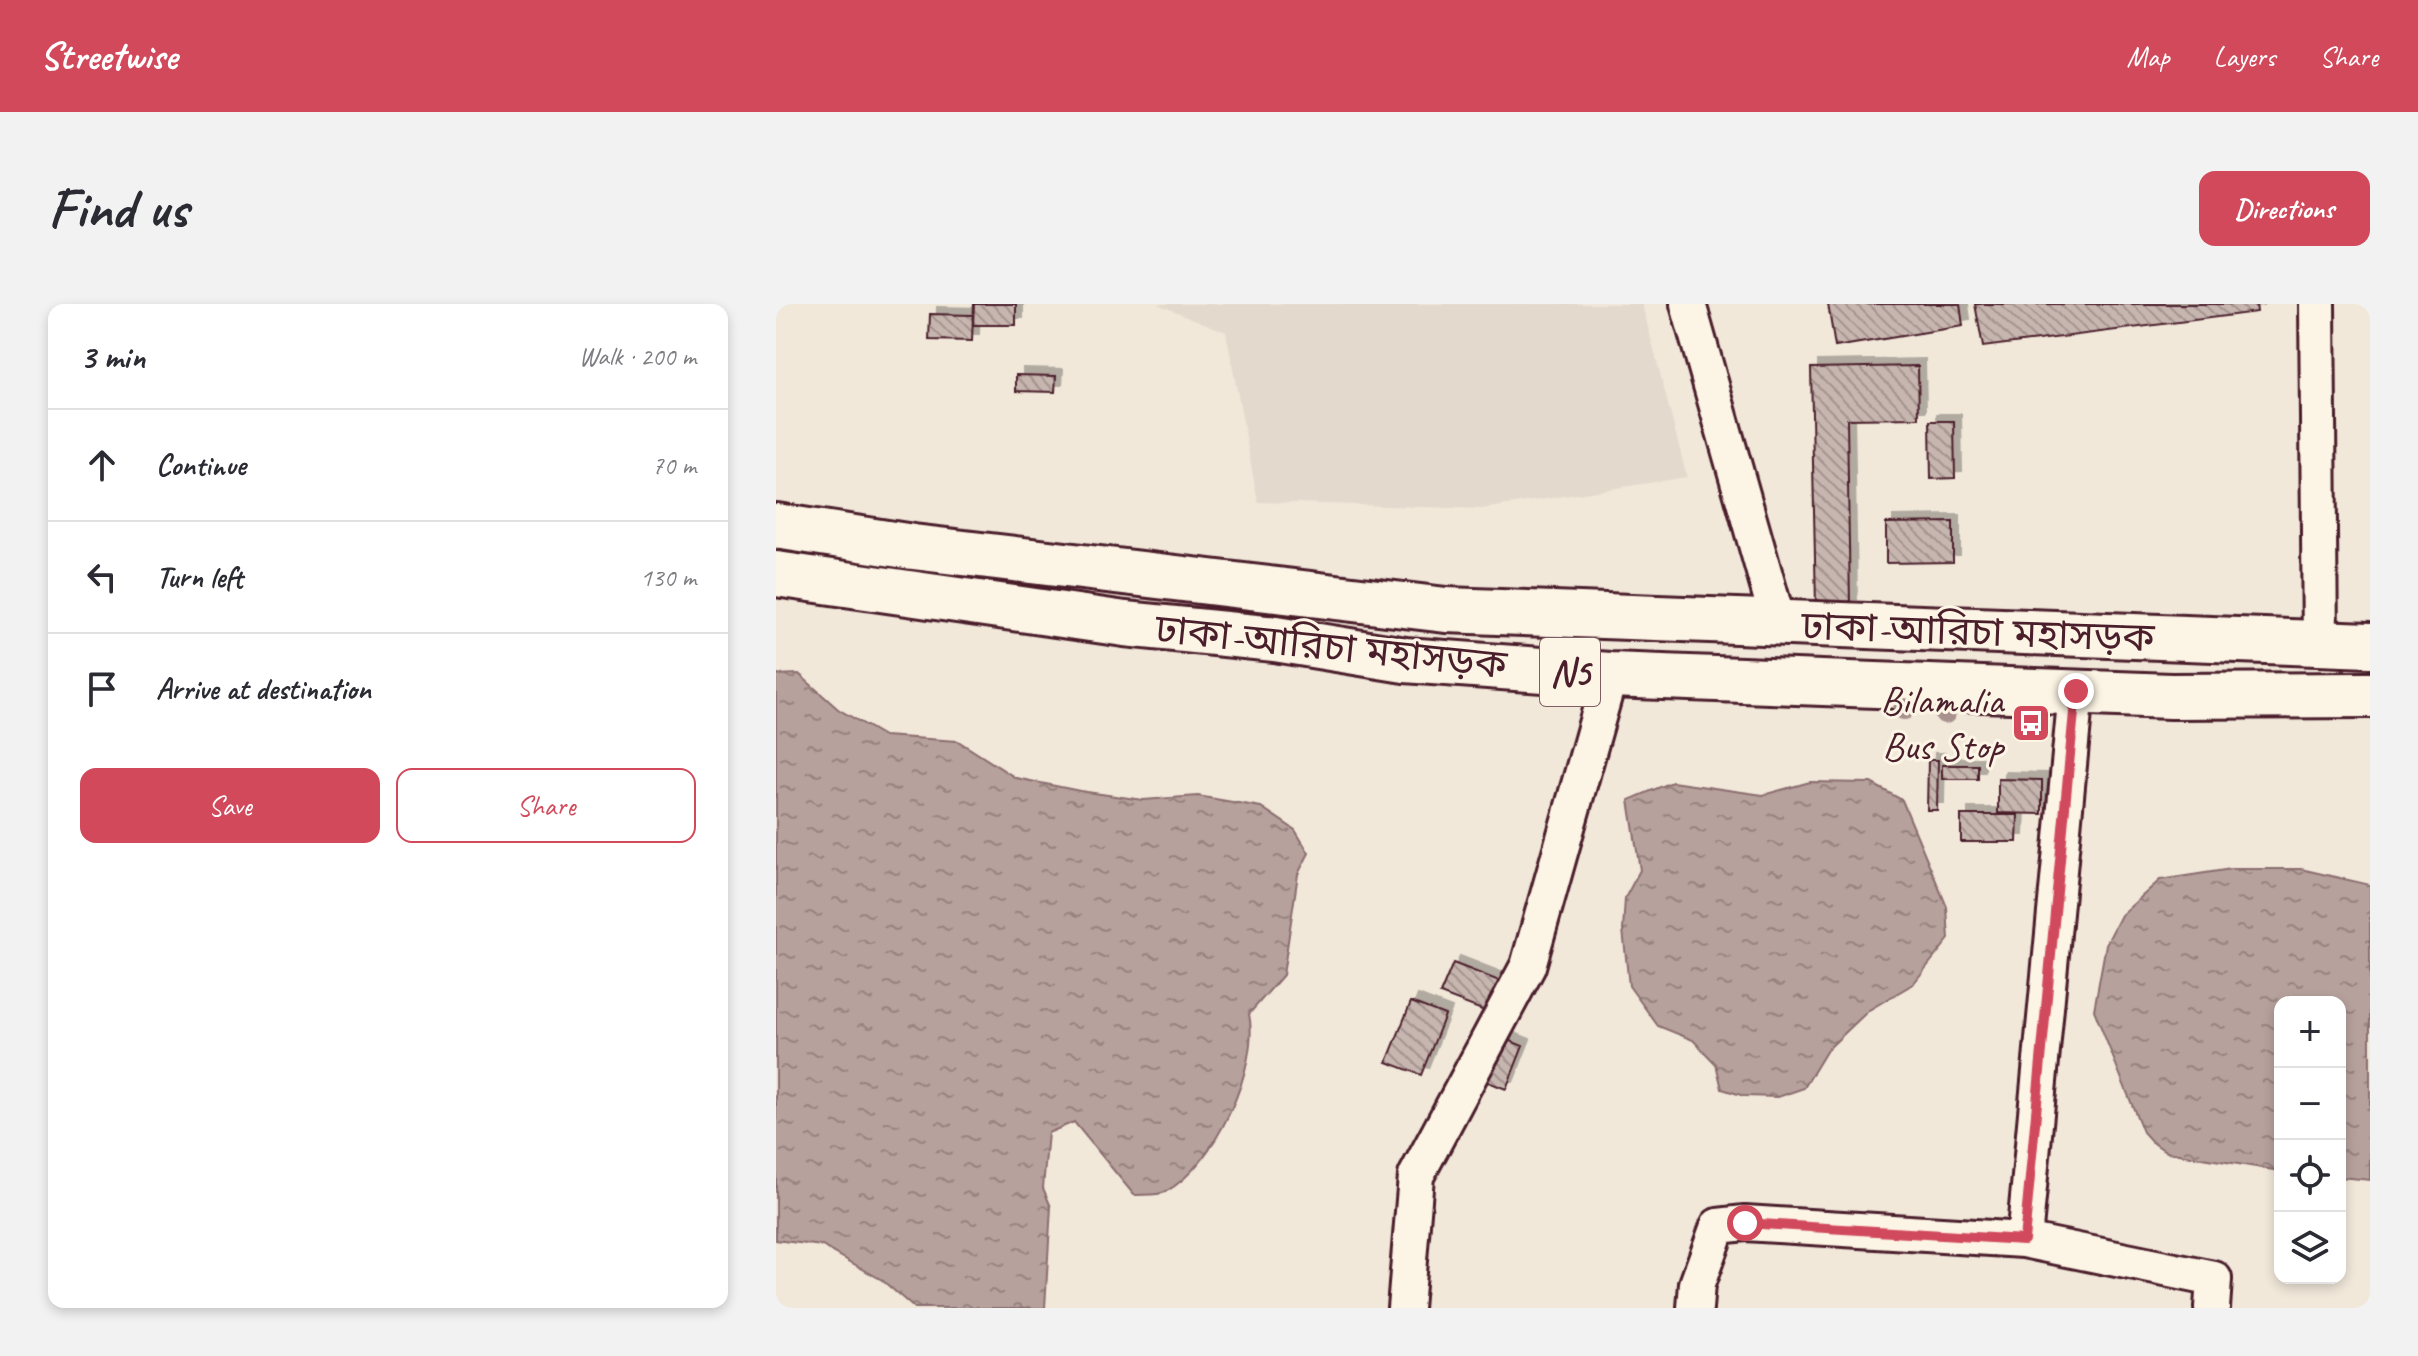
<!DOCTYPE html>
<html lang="en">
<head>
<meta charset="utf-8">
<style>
  body { margin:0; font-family:Caveat,"Noto Sans Bengali",sans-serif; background:#f2f2f3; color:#2b2b33 }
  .controls { position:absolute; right:24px; bottom:24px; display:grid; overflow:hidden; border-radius:16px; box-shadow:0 4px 12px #0003 }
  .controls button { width:72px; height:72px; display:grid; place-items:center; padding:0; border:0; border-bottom:2px solid #e1e1e2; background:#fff; color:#2b2b33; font:40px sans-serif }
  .stop { position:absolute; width:24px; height:24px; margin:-18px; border:6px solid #d1495b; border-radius:50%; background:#fff }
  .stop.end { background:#d1495b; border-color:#fff; box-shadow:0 2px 8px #0008 }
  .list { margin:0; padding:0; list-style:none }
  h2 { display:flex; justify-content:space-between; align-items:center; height:104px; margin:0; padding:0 32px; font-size:34px }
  h2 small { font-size:26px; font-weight:400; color:#7c7c81 }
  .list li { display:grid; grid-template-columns:52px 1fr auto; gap:24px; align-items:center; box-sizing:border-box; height:112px; padding:0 32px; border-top:2px solid #e1e1e2 }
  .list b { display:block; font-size:30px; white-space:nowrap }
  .list em { font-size:26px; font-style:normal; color:#7c7c81 }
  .actions { display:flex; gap:16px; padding:24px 32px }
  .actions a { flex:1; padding:18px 0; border:2px solid #d1495b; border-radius:16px; text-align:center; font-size:28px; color:#d1495b }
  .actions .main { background:#d1495b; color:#fff }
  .icon { flex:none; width:44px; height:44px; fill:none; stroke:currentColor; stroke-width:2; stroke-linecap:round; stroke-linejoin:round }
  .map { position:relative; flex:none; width:1594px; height:1004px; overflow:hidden; border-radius:16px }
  header { display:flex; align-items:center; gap:48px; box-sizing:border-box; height:112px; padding:0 40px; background:#d1495b; color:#fff }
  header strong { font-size:38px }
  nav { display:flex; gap:44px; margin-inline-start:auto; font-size:28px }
  .intro { display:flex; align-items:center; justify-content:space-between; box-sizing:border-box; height:192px; padding:0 48px }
  h1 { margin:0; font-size:56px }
  .button { padding:20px 36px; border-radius:16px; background:#d1495b; color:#fff; font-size:28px; font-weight:700 }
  main { display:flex; gap:48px; padding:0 48px }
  aside { flex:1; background:#fff; border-radius:16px; box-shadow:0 4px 12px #0003 }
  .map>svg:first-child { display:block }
</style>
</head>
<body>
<header>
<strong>Streetwise</strong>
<nav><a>Map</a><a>Layers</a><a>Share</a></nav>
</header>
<div class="intro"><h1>Find us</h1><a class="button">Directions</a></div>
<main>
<aside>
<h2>3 min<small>Walk · 200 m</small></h2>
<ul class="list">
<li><svg class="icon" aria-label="ahead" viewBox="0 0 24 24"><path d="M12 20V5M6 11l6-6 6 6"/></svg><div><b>Continue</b></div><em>70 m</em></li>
<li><svg class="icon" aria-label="left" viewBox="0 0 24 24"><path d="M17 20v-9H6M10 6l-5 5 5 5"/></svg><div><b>Turn left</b></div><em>130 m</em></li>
<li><svg class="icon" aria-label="arrive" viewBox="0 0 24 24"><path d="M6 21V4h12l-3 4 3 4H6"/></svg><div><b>Arrive at destination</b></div></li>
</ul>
<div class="actions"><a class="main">Save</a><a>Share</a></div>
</aside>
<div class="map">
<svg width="1594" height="1004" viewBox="0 0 1594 1004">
  <defs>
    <pattern id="water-ripples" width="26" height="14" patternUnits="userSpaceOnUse" patternTransform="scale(2)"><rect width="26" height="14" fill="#b6a19c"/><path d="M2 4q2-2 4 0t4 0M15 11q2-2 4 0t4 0" fill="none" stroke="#96837f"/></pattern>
    <pattern id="building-back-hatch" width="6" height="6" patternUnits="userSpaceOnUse" patternTransform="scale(2)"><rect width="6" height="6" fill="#c7b6af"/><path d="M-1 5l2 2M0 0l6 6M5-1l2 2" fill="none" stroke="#a4938f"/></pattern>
    <filter id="shadow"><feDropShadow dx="7" dy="-7" stdDeviation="0" flood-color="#0004"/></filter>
  </defs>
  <rect width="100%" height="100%" fill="#f1e8da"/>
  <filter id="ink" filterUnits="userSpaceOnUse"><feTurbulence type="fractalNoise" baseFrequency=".0125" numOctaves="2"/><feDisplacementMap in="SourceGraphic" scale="16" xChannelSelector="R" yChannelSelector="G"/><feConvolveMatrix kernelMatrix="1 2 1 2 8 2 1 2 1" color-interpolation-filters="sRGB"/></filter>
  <g filter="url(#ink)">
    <path fill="#e4d9cd" d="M381,0H866L911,173L706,205L482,198L450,28Z"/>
    <path fill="url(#water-ripples)" stroke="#8b6d6f" stroke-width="2" d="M23,370L62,405L108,432L182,437L240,474L304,487L367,496L422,492L485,503L519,526L533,549L522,570L507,671L473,710C484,762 438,863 389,888C381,892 367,890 358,891L298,818L272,829L267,884L275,903L269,1004H138L106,976L46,942L0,936V371Z
      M896,478L987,491L1034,478L1095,479L1126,496L1171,603L1173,635L1137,680L1093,706L1051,746L1028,784L1002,793L968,792L946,785L940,760L917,736L882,722L853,682L847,626L849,594L864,566L853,496Z
      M1455,565H1525L1594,581V876L1564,873V698H1504V867L1391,848L1376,838L1367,828L1318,706L1330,640L1345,611L1384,576Z"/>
    <path fill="url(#building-back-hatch)" stroke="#4a1f2b" stroke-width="2" filter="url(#shadow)" d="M198,0H240V21H197Z
      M1052,0H1184L1187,22L1059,43Z
      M1199,0H1480L1481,8L1207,43Z
      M154,10L197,11L196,37L153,36Z
      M1142,62L1143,114L1071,115L1074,302H1040L1035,64Z
      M240,71L280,72L279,88L240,87Z
      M1154,117H1178L1179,174L1155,175Z
      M1177,218V258L1110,259V219Z
      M1152,456H1162L1161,506H1151Z
      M1166,461H1202V475H1166Z
      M1222,475L1266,476V510L1222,509Z
      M1185,511H1242L1241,538H1185Z
      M677,659L744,685L732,716L664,690Z
      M635,698L669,711L645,771L611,758Z
      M707,726L747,742L730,785L691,770Z"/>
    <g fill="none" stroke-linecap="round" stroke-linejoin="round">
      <g stroke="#4a1f2b" stroke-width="40">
        <path id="minor" d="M912,0L1003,321
          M1541,0L1544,341
          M1248,936L1300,387
          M629,1004L640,872L752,662L834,371
          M919,1004L921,980L942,922L969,919L1248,936L1438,975L1436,1004"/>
      </g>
      <g stroke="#4a1f2b" stroke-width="50">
        <path id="highway" d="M0,222L137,243L670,306L1594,341
          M0,270L349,320L499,335L629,356L834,371L1395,392L1594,391"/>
      </g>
      <use href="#minor" stroke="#fcf5e5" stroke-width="34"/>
      <use href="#highway" stroke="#fcf5e5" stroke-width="44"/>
    </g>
    <g fill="#a9918e">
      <circle cx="1128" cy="405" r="11"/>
      <circle cx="1169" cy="409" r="11"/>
    </g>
  </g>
  <g fill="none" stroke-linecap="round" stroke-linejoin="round" filter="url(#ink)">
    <path stroke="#d1495b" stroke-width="10" d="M969,919L1248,936L1300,387"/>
  </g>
  <defs>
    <g id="bus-square" transform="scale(2)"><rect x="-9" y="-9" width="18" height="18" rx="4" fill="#d1495b" stroke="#fcf5e5"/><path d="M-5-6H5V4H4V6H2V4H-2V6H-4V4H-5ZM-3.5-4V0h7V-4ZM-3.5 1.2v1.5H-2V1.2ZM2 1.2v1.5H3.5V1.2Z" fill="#fff"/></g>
  </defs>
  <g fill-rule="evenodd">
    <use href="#bus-square" x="1255" y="419"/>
  </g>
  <g text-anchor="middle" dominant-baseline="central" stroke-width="6" stroke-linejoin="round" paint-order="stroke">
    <rect fill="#fcf5e5" stroke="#7f5f63" stroke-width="2" x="764" y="334" width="60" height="68" rx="6"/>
    <g font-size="38" font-weight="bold" fill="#4a1f2b">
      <text x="794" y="368">N5</text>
    </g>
    <g font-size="40" fill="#4a1f2b" stroke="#fcf5e5">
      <text transform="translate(1202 328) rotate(2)">ঢাকা-আরিচা মহাসড়ক</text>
      <text transform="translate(555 343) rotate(6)">ঢাকা-আরিচা মহাসড়ক</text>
    </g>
    <g font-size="40" fill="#4a1f2b" stroke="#fcf5e5" text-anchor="end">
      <text x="1227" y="396">Bilamalia<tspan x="1227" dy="46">Bus Stop</tspan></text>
    </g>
  </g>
</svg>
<div class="controls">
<button>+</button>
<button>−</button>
<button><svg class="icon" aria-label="locate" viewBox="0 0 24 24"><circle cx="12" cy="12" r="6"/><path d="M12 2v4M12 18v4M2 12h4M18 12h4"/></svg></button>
<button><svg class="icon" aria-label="layers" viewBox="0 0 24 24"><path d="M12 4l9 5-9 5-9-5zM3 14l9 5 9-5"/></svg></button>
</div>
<div class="stop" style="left:969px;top:919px"></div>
<div class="stop end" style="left:1300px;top:387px"></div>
</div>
</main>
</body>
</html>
